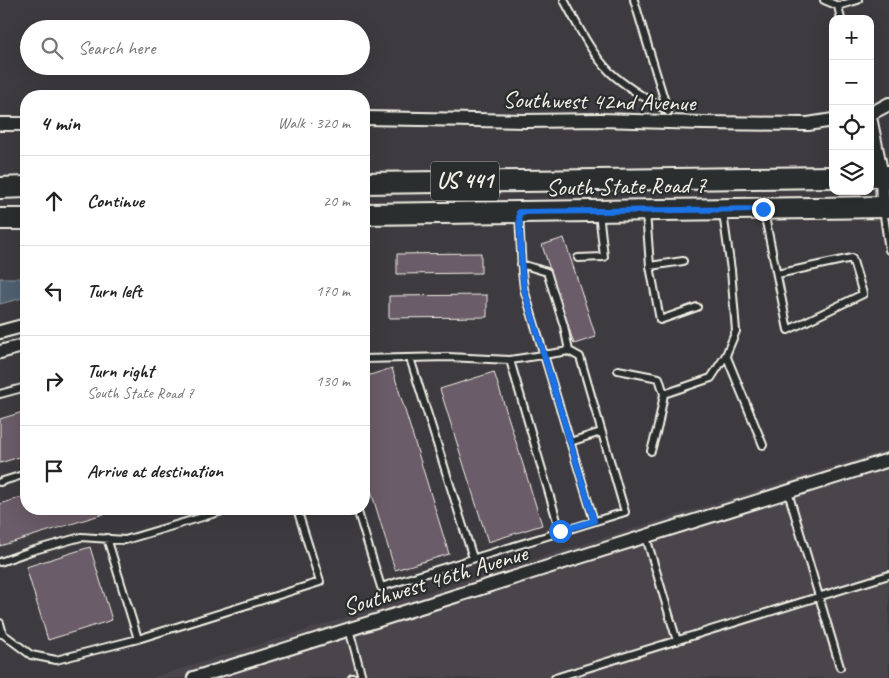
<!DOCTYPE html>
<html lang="en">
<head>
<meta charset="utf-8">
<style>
  body { margin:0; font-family:Caveat,sans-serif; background:#f2f2f2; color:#222 }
  .controls { position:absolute; right:15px; top:15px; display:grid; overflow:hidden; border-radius:10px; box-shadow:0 5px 20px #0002 }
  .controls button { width:45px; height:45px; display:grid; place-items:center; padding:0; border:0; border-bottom:1px solid #e0e0e0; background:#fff; color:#222; font:25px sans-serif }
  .stop { position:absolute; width:15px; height:15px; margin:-11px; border:4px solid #1a73e8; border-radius:50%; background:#fff }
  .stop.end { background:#1a73e8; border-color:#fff; box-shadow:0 1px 5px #0008 }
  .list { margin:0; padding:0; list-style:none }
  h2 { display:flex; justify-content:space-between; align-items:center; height:65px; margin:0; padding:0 20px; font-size:21px }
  h2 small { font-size:16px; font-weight:400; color:#767676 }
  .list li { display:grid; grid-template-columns:32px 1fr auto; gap:15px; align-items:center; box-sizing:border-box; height:90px; padding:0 20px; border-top:1px solid #e0e0e0 }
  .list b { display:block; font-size:19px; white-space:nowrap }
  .list p { margin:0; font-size:16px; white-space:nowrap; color:#767676 }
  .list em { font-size:16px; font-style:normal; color:#767676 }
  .icon { flex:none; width:28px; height:28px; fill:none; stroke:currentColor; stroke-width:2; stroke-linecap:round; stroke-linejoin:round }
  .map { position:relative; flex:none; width:889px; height:678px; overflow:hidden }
  .search { position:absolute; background:#fff; box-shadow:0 5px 20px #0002; left:20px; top:20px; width:350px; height:55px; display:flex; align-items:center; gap:12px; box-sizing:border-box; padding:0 18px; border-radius:28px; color:#767676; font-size:19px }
  .panel { position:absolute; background:#fff; box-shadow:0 5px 20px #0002; left:20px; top:90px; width:350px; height:425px; border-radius:20px }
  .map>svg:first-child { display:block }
</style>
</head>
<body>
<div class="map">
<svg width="889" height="678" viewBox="0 0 889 678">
  <rect width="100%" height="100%" fill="#3d3b3f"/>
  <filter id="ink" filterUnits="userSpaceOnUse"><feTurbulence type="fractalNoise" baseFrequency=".02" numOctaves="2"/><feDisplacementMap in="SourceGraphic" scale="10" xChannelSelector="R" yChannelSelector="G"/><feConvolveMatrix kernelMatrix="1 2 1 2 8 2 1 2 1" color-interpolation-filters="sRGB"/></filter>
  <g filter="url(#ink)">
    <path fill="#4a454b" d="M889,449V678H151Z"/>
    <path fill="#4f6071" stroke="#919aa1" d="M0,278H26V297L0,304Z"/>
    <path fill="#6a5b67" stroke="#f4f1e8" d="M564,238L596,337L574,344L542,245Z
      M481,253V273L397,274V254Z
      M487,295V317L389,318V296Z
      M392,368L449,554L395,570L364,468V377Z
      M494,372L542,525L488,542L440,389Z
      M26,411V455L0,463V419Z
      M26,496V509H112L113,511L0,546V504Z
      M90,547L112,620L48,640L26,567Z"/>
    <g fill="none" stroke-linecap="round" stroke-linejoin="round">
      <g stroke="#f4f1e8" stroke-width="10">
        <path id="lane" d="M564,0C577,24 590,52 610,72C627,88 648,100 668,111
          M634,0L668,112
          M824,0L838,6
          M841,19L838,6L858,0
          M883,209L889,250
          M646,212L650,266L660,320L697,307
          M764,212L788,330L863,294L852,258L777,274
          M519,215L522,272L524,289L594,521
          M578,258L604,257L599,212
          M521,264L547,272L564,326L569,351
          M650,266L683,261
          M726,355L763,445
          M410,358L473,558
          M510,360L560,531
          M618,370L659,378L664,394
          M0,394L26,387
          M570,442L601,432
          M651,451L658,426L664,394L711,378L726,355L736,331L731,270L723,213
          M0,482L26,474
          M788,492L840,667
          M357,509L381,587L625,512L580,357L569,351L510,360L448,357L364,359
          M646,537L677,641
          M107,538L138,639
          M0,562L31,551L81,537L125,540L229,509
          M0,623L3,634H1
          M349,629L362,677
          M3,634L31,655L56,660L138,639L320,582L297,509
          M352,678H363
          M555,678L889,575"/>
      </g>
      <g stroke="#f4f1e8" stroke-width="16">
        <path id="street" d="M870,114L889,104
          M870,117L882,176L883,207
          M364,118L525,121L601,120L702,123L808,124L833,120
          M0,124H26
          M0,332L26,325
          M0,352L26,345
          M194,678L889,460"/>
      </g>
      <g stroke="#f4f1e8" stroke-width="24">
        <path id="primary" d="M870,176H889
          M364,183L833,177
          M0,188L26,187
          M364,214L889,207
          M0,219H26"/>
      </g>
      <use href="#lane" stroke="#2a2d2e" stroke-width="6"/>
      <use href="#street" stroke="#2a2d2e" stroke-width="12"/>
      <use href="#primary" stroke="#2a2d2e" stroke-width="20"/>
    </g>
  </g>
  <g fill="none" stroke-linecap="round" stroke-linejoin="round" filter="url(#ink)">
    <path stroke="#1a73e8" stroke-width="6" d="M560,531L594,521L524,289L522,272L519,212L763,209"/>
  </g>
  <g text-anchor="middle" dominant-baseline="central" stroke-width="4.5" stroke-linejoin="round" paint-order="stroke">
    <rect fill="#2a2d2e" stroke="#b7b6b0" stroke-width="1" x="431" y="161.5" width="68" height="39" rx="4"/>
    <g font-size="22" font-weight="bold" fill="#f4f1e8">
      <text x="465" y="181">US 441</text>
    </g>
    <g font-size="24" fill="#f4f1e8" stroke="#2a2d2e">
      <text transform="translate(599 101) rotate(1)">Southwest 42nd Avenue</text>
      <text transform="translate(626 186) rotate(-1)">South State Road 7</text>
      <text transform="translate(435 580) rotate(-17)">Southwest 46th Avenue</text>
    </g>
  </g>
</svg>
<div class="controls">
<button>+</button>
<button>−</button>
<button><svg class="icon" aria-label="locate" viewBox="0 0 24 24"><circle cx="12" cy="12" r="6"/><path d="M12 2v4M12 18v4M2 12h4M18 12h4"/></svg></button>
<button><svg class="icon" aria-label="layers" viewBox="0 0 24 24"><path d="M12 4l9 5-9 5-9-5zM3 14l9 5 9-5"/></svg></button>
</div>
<div class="stop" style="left:560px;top:531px"></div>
<div class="stop end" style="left:763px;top:209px"></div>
<div class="search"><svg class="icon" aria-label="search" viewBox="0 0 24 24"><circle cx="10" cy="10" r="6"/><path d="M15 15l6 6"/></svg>Search here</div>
<section class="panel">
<h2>4 min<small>Walk · 320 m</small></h2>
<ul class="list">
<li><svg class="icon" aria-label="ahead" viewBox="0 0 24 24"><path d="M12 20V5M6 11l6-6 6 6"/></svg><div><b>Continue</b></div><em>20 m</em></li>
<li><svg class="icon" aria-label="left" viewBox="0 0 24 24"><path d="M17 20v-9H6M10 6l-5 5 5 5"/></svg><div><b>Turn left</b></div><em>170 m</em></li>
<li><svg class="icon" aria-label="right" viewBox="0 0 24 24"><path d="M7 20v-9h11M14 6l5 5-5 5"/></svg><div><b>Turn right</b><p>South State Road 7</p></div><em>130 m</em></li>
<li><svg class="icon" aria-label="arrive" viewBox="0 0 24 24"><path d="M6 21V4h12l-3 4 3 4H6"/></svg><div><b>Arrive at destination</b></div></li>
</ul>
</section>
</div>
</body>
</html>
